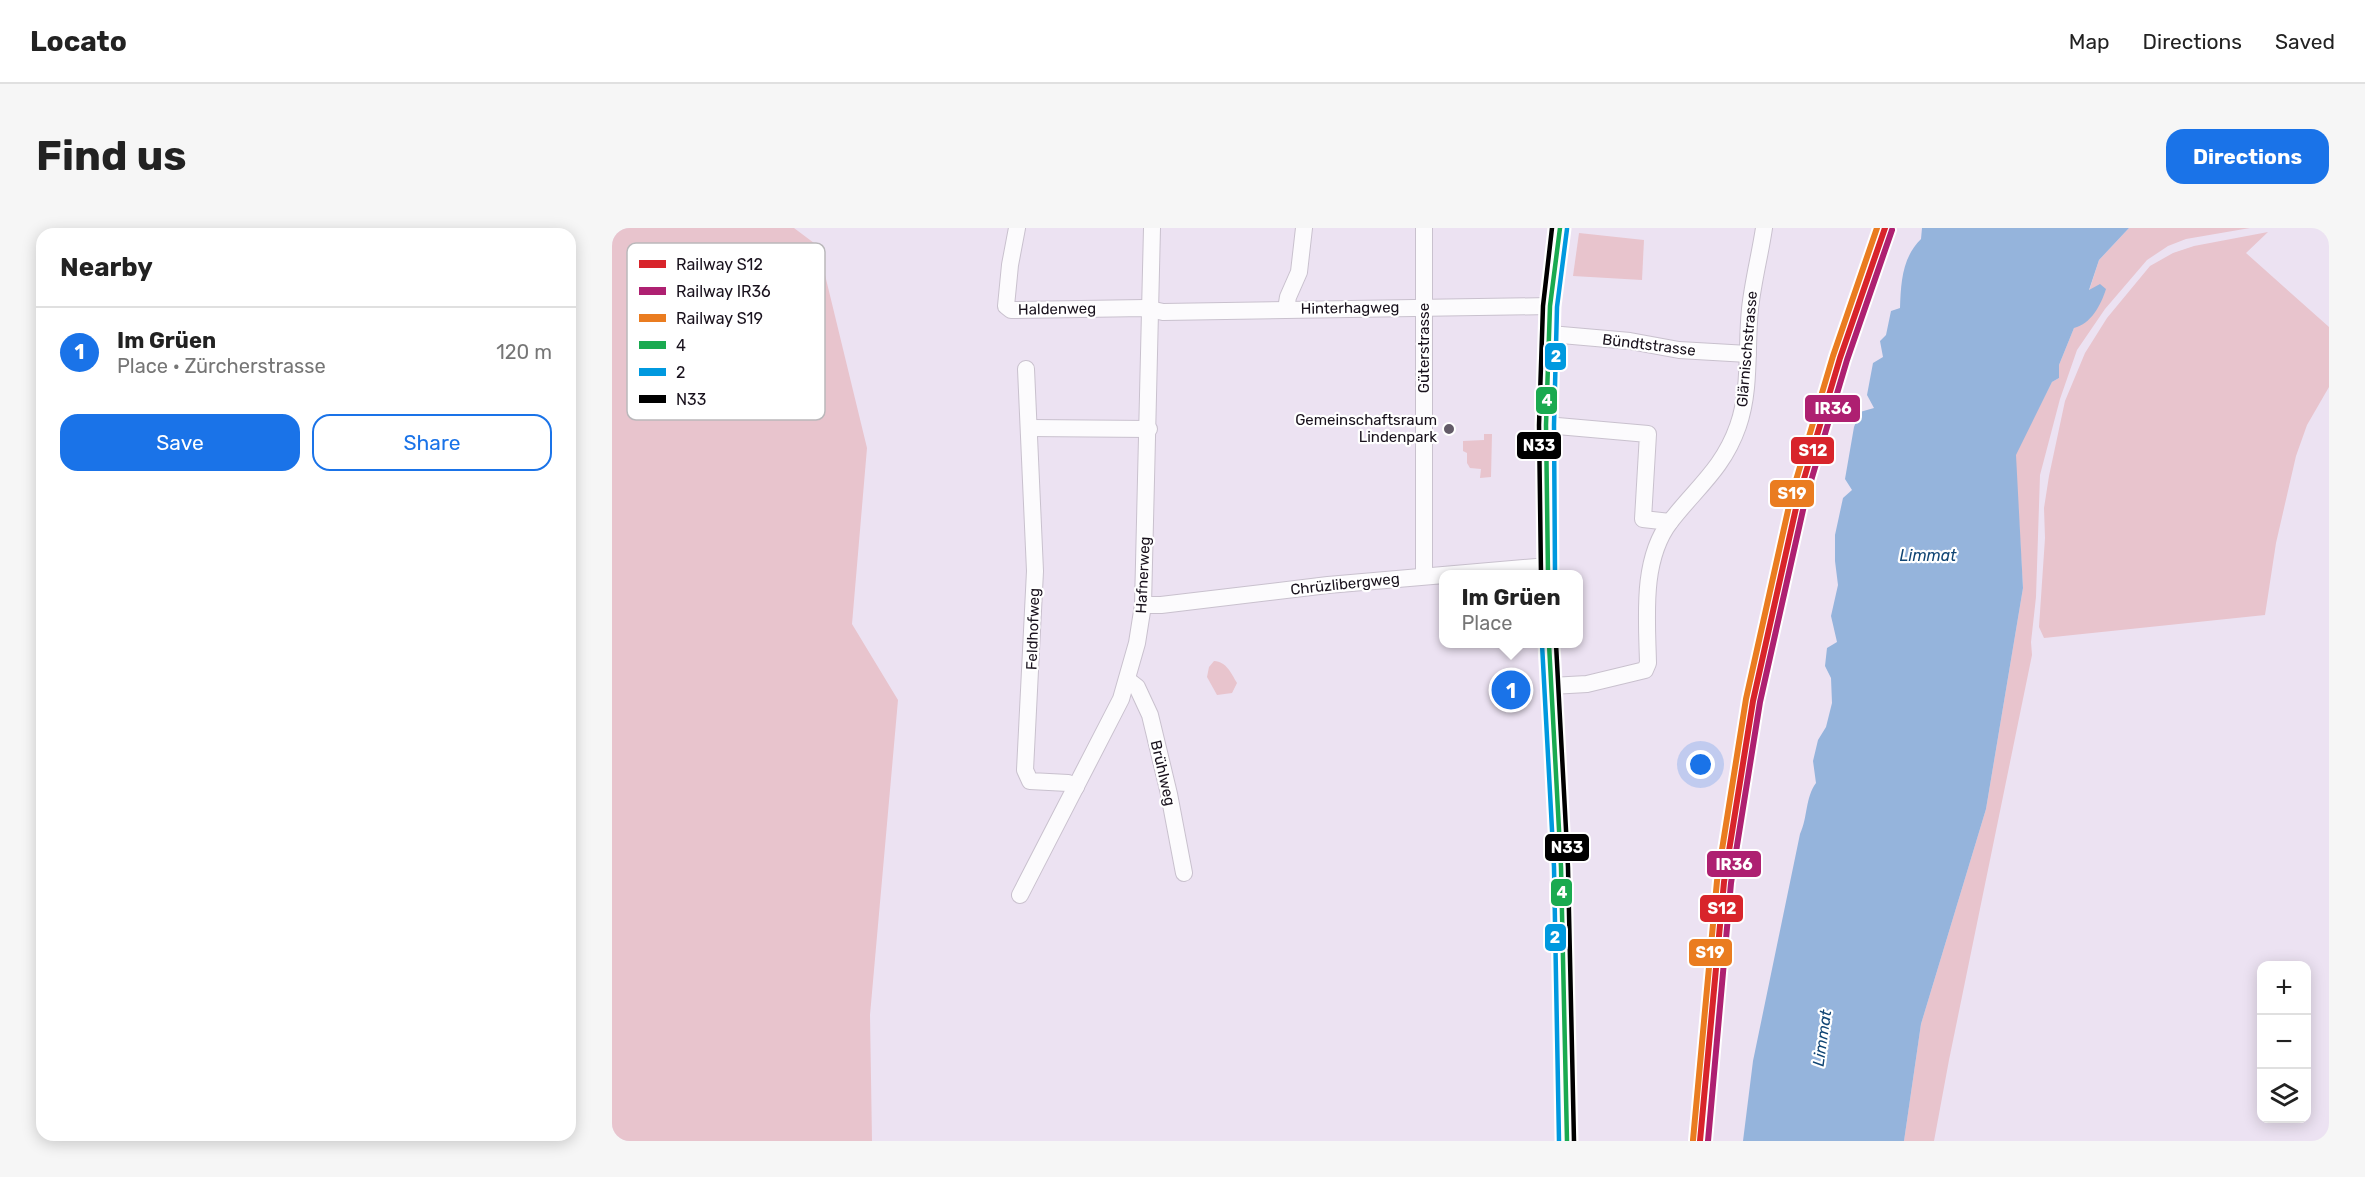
<!DOCTYPE html>
<html lang="en">
<head>
<meta charset="utf-8">
<style>
	:root { --surface:#fff; --page:#f6f6f6; --text:#222; --muted:#767676; --line:#e0e0e0; --accent:#1a73e8 }
	body { margin:0; font-family:Rubik,sans-serif; background:var(--page); color:var(--text) }
	.controls { position:absolute; right:18px; bottom:18px; display:grid; overflow:hidden; border-radius:12px; box-shadow:0 3px 15px #0003 }
	.controls button { width:54px; height:54px; display:grid; place-items:center; padding:0; border:0; border-bottom:2px solid var(--line); background:var(--surface); color:var(--text); font:30px sans-serif }
	.you { position:absolute; left:1089px; top:537px; width:21px; height:21px; margin:-15px; border:4px solid #fff; border-radius:50%; background:#1a73e8; box-shadow:0 0 0 9px #1a73e833 }
	.badge { display:grid; place-items:center; width:39px; height:39px; border-radius:50%; background:var(--accent); color:#fff; font-size:20px; font-weight:700 }
	.pin { position:absolute; translate:-50% -50%; border:3px solid #fff; box-shadow:0 2px 6px #0006 }
	.popup { position:absolute; left:827px; top:342px; width:144px; height:78px; box-sizing:border-box; display:grid; place-content:center; border-radius:12px; background:var(--surface); filter:drop-shadow(0 2px 4px #0005); font-size:20px; white-space:nowrap; color:var(--muted) }
	.popup b { font-size:22px; color:var(--text) }
	.popup::after { content:''; position:absolute; left:50%; top:100%; margin-left:-12px; border:12px solid transparent; border-top-color:var(--surface) }
	.list { margin:0; padding:0; list-style:none }
	h2 { display:flex; justify-content:space-between; align-items:center; height:78px; margin:0; padding:0 24px; font-size:26px }
	h2 small { font-size:20px; font-weight:400; color:var(--muted) }
	.list li { display:grid; grid-template-columns:39px 1fr auto; gap:18px; align-items:center; box-sizing:border-box; height:90px; padding:0 24px; border-top:2px solid var(--line) }
	.list b { display:block; font-size:22px; white-space:nowrap }
	.list p { margin:0; font-size:20px; white-space:nowrap; color:var(--muted) }
	.list em { font-size:20px; font-style:normal; color:var(--muted) }
	.actions { display:flex; gap:12px; padding:18px 24px }
	.actions a { flex:1; padding:14px 0; border:2px solid var(--accent); border-radius:18px; text-align:center; font-size:21px; color:var(--accent) }
	.actions .main { background:var(--accent); color:#fff }
	.icon { flex:none; width:33px; height:33px; fill:none; stroke:currentColor; stroke-width:2; stroke-linecap:round; stroke-linejoin:round }
	.map { position:relative; flex:none; width:1717px; height:913px; overflow:hidden; border-radius:18px }
	header { display:flex; align-items:center; gap:36px; box-sizing:border-box; height:84px; padding:0 30px; background:var(--surface); border-bottom:2px solid var(--line) }
	header strong { font-size:28px }
	nav { display:flex; gap:33px; margin-inline-start:auto; font-size:21px }
	.intro { display:flex; align-items:center; justify-content:space-between; box-sizing:border-box; height:144px; padding:0 36px }
	h1 { margin:0; font-size:42px }
	.button { padding:15px 27px; border-radius:18px; background:var(--accent); color:#fff; font-size:21px; font-weight:700 }
	main { display:flex; gap:36px; padding:0 36px }
	aside { flex:1; background:var(--surface); border-radius:18px; box-shadow:0 3px 15px #0003 }
	.map>svg:first-child { display:block }
</style>
</head>
<body>
<header>
<strong>Locato</strong>
<nav><a>Map</a><a>Directions</a><a>Saved</a></nav>
</header>
<div class="intro"><h1>Find us</h1><a class="button">Directions</a></div>
<main>
<aside>
<h2>Nearby<small></small></h2>
<ul class="list">
<li><span class="badge">1</span><div><b>Im Grüen</b><p>Place · Zürcherstrasse</p></div><em>120 m</em></li>
</ul>
<div class="actions"><a class="main">Save</a><a>Share</a></div>
</aside>
<div class="map">
<svg width="1717" height="913" viewBox="0 0 1717 913">
	<rect width="100%" height="100%" fill="#ece2f2"/>
	<!-- green -->
	<g fill="#e8c4cd">
		<polygon points="0,0 182,0 206,18 255,220 240,396 286,472 258,787 260,913 0,913"/>
		<polygon points="1517,0 1638,0 1574,11 1556,18 1535,32 1493,81 1465,122 1448,171 1428,247 1424,369 1419,414 1420,427 1337,832 1322,913 1292,913 1309,796 1374,581 1411,360 1403,227 1440,154 1447,150 1447,137 1477,63 1487,32"/>
		<polygon points="1656,4 1634,25 1717,99 1717,159 1695,197 1684,228 1664,315 1653,387 1432,410 1427,399 1433,310 1432,280 1437,248 1453,173 1473,125 1495,90 1538,38 1561,25 1582,18"/>
		<polygon points="967,5 1032,12 1030,52 961,48"/>
		<polygon points="872,206 880,206 879,249 868,250 869,241 858,240 855,235 855,225 851,223 851,213 872,212"/>
		<path d="M602,433c13,1 17,12 23,22l-5,10 -15,2 -10,-18 2,-10z"/>
	</g>
	<!-- water -->
	<path fill="#95b4dc" d="M1310,0h207l-30,32 -10,30 11,-6 6,5c-5,16 -15,35 -32,39l-15,37v13l-7,4 -36,73 7,133 -37,221 -65,215 -17,117h-161l10,-80 47,-227c8,-17 5,-36 16,-51l-3,-22 5,-21 8,-13 6,-24 -1,-25 -6,-12 2,-18 10,-6 -6,-26 7,-31 -3,-24v-26l8,-37 9,-8 -7,-11 9,-52 6,-15 14,-4 -7,-13 6,-32 10,-6 -3,-16 6,-6 5,-24 9,-3c1,-26 2,-50 21,-69z"/>
	<g fill="none" stroke-linecap="round" stroke-linejoin="round">
		<defs>
			<g id="minor">
				<polyline points="405,0 398,37 394,78 399,82 533,80 551,84 938,78"/>
				<polyline points="674,81 676,69 687,44 692,0"/>
				<polyline points="938,106 1018,113 1067,122 1136,126"/>
				<polyline points="414,141 423,343 413,542 418,553 456,555 464,559"/>
				<polyline points="934,197 1036,206 1031,291 1058,294"/>
				<polyline points="418,200 537,201"/>
				<polyline points="812,348 812,0"/>
				<polyline points="531,377 549,377 716,357 936,338"/>
				<polyline points="516,452 525,459 538,487 557,566 572,645"/>
				<path d="M939,458l36,-2 58,-14 3,-7c-1,-45 -7,-103 22,-141 26,-34 53,-53 68,-96 13,-37 8,-79 12,-117 3,-28 10,-54 14,-81"/>
				<polyline points="408,667 509,471 525,415 531,377 540,0"/>
			</g>
			<g id="major">
				<polyline points="936,346 934,197 938,78 948,0"/>
				<polyline points="937,416 949,639 955,913"/>
			</g>
		</defs>
		<!-- minor casing -->
		<use href="#minor" stroke="#c9c1ce" stroke-width="18"/>
		<!-- major casing -->
		<use href="#major" stroke="#c9c1ce" stroke-width="21"/>
		<!-- minor -->
		<use href="#minor" stroke="#fcfbfd" stroke-width="16"/>
		<!-- major -->
		<use href="#major" stroke="#fcfbfd" stroke-width="20"/>
		<defs>
			<g id="bus-1">
				<polyline points="936,346 934,197 938,78 948,0"/>
				<polyline points="937,416 949,639 955,913"/>
			</g>
			<g id="bus-2">
				<polyline points="943,346 942,197 945,79 955,1"/>
				<polyline points="930,416 942,639 947,913"/>
			</g>
			<g id="bus-3">
				<polyline points="929,346 927,197 931,78 940,0"/>
				<polyline points="944,416 956,639 962,913"/>
			</g>
		</defs>
		<!-- bus-1 casing -->
		<use href="#bus-1" stroke="#fff" stroke-width="9"/>
		<!-- bus-2 casing -->
		<use href="#bus-2" stroke="#fff" stroke-width="9"/>
		<!-- bus-3 casing -->
		<use href="#bus-3" stroke="#fff" stroke-width="9"/>
		<!-- bus-1 -->
		<use href="#bus-1" stroke="#1aaa50" stroke-width="4.5"/>
		<!-- bus-2 -->
		<use href="#bus-2" stroke="#0099df" stroke-width="4.5"/>
		<!-- bus-3 -->
		<use href="#bus-3" stroke="#000" stroke-width="4.5"/>
		<defs>
			<polyline id="rail-1" points="1088,913 1112,654 1141,473 1186,271 1228,130 1273,0"/>
			<polyline id="rail-2" points="1096,913 1119,655 1148,474 1193,273 1235,132 1280,2"/>
			<polyline id="rail-3" points="1081,912 1105,653 1134,471 1179,269 1221,128 1265,0"/>
		</defs>
		<!-- rail-1 casing -->
		<use href="#rail-1" stroke="#fff" stroke-width="10"/>
		<!-- rail-2 casing -->
		<use href="#rail-2" stroke="#fff" stroke-width="10"/>
		<!-- rail-3 casing -->
		<use href="#rail-3" stroke="#fff" stroke-width="10"/>
		<!-- rail-1 -->
		<use href="#rail-1" stroke="#d8242b" stroke-width="6"/>
		<!-- rail-2 -->
		<use href="#rail-2" stroke="#ae2071" stroke-width="6"/>
		<!-- rail-3 -->
		<use href="#rail-3" stroke="#ea7c20" stroke-width="6"/>
	</g>
	<!-- markers -->
	<circle fill="#635b68" stroke="#fff" stroke-width="2" cx="837" cy="201" r="6"/>
	<g text-anchor="middle" dominant-baseline="central" stroke-width="4.5" stroke-linejoin="round" paint-order="stroke">
		<!-- street labels -->
		<g font-size="15" fill="#19121d" stroke="#fff">
			<text transform="translate(738 80) rotate(-1)">Hinterhagweg</text>
			<text transform="translate(445 81) rotate(-1)">Haldenweg</text>
			<text transform="translate(1037 117) rotate(7)">Bündtstrasse</text>
			<text transform="translate(812 120) rotate(-90)">Güterstrasse</text>
			<text transform="translate(1135 121) rotate(-85)">Glärnischstrasse</text>
			<text transform="translate(531 347) rotate(-87)">Hafnerweg</text>
			<text transform="translate(733 356) rotate(-6)">Chrüzlibergweg</text>
			<text transform="translate(421 401) rotate(-88)">Feldhofweg</text>
			<text transform="translate(551 545) rotate(77)">Brühlweg</text>
		</g>
		<!-- poi labels -->
		<g font-size="15" fill="#19121d" stroke="#fff" text-anchor="end">
			<text x="825" y="192">Gemeinschaftsraum<tspan x="825" dy="17">Lindenpark</tspan></text>
		</g>
		<!-- water labels -->
		<g font-size="16" font-style="italic" fill="#104574" stroke="#fff">
			<text x="1316" y="327">Limmat</text>
			<text transform="translate(1210 810) rotate(-82)">Limmat</text>
		</g>
	</g>
	<!-- legend -->
	<rect x="15" y="15" width="198" height="177" rx="9" fill="#fff" stroke="#bab8bb" stroke-width="1.5"/>
	<rect x="27" y="32" width="27" height="8" fill="#d8242b"/>
	<rect x="27" y="59" width="27" height="8" fill="#ae2071"/>
	<rect x="27" y="86" width="27" height="8" fill="#ea7c20"/>
	<rect x="27" y="113" width="27" height="8" fill="#1aaa50"/>
	<rect x="27" y="140" width="27" height="8" fill="#0099df"/>
	<rect x="27" y="167" width="27" height="8" fill="#000"/>
	<g font-size="16" fill="#19121d">
		<text x="64" y="42">Railway S12</text>
		<text x="64" y="69">Railway IR36</text>
		<text x="64" y="96">Railway S19</text>
		<text x="64" y="123">4</text>
		<text x="64" y="150">2</text>
		<text x="64" y="177">N33</text>
	</g>
	<g stroke="#fff" stroke-width="2">
		<rect x="932" y="114" width="23" height="29" rx="6" fill="#0099df"/>
		<rect x="923" y="158" width="23" height="29" rx="6" fill="#1aaa50"/>
		<rect x="1192" y="166" width="57" height="29" rx="6" fill="#ae2071"/>
		<rect x="904" y="203" width="46" height="29" rx="6" fill="#000"/>
		<rect x="1178" y="208" width="45" height="29" rx="6" fill="#d8242b"/>
		<rect x="1157" y="251" width="46" height="29" rx="6" fill="#ea7c20"/>
		<rect x="932" y="605" width="46" height="29" rx="6" fill="#000"/>
		<rect x="1094" y="622" width="56" height="28" rx="6" fill="#ae2071"/>
		<rect x="938" y="650" width="23" height="29" rx="6" fill="#1aaa50"/>
		<rect x="1087" y="666" width="45" height="29" rx="6" fill="#d8242b"/>
		<rect x="932" y="695" width="23" height="29" rx="6" fill="#0099df"/>
		<rect x="1076" y="710" width="45" height="29" rx="6" fill="#ea7c20"/>
	</g>
	<g font-size="16" text-anchor="middle" font-weight="bold" fill="#fff">
		<text x="944" y="134">2</text>
		<text x="935" y="178">4</text>
		<text x="1221" y="186">IR36</text>
		<text x="927" y="223">N33</text>
		<text x="1201" y="228">S12</text>
		<text x="1180" y="271">S19</text>
		<text x="955" y="625">N33</text>
		<text x="1122" y="642">IR36</text>
		<text x="950" y="670">4</text>
		<text x="1110" y="686">S12</text>
		<text x="943" y="715">2</text>
		<text x="1098" y="730">S19</text>
	</g>
</svg>
<div class="controls">
<button>+</button>
<button>−</button>
<button><svg class="icon" aria-label="layers" viewBox="0 0 24 24"><path d="M12 4l9 5-9 5-9-5zM3 14l9 5 9-5"/></svg></button>
</div>
<div class="you"></div>
<div class="pin badge" style="left:899px;top:462px">1</div>
<div class="popup"><b>Im Grüen</b>Place</div>
</div>
</main>
</body>
</html>
